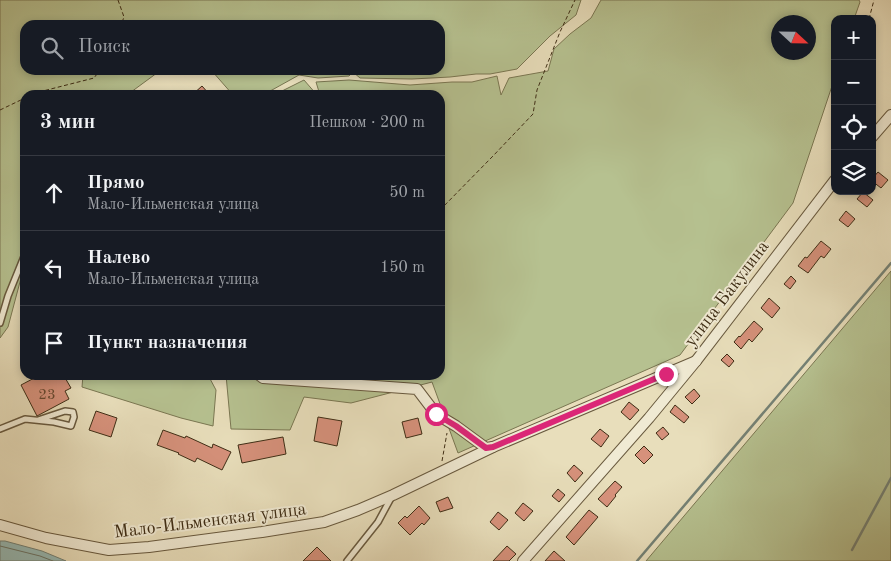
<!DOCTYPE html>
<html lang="ru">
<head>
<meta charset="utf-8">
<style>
	:root { --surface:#171b24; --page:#242831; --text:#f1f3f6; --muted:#9ea1a6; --line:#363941 }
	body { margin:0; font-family:"Old Standard TT",serif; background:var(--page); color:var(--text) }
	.controls { position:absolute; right:15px; top:15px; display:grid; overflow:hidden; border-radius:10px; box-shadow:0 2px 8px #0003 }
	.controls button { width:45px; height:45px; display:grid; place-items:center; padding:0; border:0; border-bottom:1px solid var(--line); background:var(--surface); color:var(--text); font:25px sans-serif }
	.compass { position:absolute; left:771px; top:15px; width:45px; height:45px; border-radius:50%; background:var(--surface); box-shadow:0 2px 8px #0003; rotate:112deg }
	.stop { position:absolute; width:15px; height:15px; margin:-11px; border:4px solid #db2777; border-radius:50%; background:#fff }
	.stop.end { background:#db2777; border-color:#fff; box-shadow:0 1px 5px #0008 }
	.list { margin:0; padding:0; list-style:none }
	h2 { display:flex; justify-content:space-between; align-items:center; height:65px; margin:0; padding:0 20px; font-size:21px }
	h2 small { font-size:16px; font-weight:400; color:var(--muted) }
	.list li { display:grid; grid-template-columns:32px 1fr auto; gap:15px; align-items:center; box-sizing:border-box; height:75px; padding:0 20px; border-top:1px solid var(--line) }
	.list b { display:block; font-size:19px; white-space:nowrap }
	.list p { margin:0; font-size:16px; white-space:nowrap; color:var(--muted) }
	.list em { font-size:16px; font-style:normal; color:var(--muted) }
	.icon { flex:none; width:28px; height:28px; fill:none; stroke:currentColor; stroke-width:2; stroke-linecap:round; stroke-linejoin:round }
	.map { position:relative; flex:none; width:891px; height:561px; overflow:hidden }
	.search { position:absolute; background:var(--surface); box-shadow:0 2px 8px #0003; left:20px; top:20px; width:425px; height:55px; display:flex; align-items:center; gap:12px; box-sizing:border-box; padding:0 18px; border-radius:15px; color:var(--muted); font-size:19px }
	.panel { position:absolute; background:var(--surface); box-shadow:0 2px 8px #0003; left:20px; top:90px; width:425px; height:290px; border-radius:15px }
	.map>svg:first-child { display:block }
</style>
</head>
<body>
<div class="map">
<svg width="891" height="561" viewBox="0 0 891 561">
	<rect width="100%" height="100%" fill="#e8debb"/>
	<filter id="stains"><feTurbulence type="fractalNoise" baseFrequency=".004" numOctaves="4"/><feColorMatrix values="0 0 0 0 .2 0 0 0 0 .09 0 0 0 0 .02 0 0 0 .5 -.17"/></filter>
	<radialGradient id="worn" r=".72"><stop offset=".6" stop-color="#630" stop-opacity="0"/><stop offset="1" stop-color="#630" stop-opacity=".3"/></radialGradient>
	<!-- green -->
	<g fill="#b6c190" stroke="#7a7752" fill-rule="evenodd">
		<polygon points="0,0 581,0 576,15 550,36 517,69 490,74 476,74 450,77 412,79 360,78 353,72 349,76 318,78 299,75 263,95 233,95 212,71 197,70 440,70 440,25 25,25 25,70 161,70 127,95 25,95 25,263 8,327 0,338"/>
		<path d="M601,0h258l1,2 -6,17h-19v58l-42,126 -113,152 -222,98 -26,-71 -81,21 -47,-6 -14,33 -59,-1 -5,-54h214v-280h-120l-4,-13 33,-2 61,5 42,-3h20l25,-6 4,19 8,-17 39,-7 6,-22 16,-15 21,-16zM778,22h30v30h-30z"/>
		<polygon points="304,80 317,95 274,95"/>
		<polygon points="891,271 891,561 646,561"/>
		<polygon points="83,375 208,375 216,390 213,426 181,418 82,387"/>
	</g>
	<!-- water -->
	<polygon fill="#98bbb6" stroke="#748276" points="0,541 5,541 42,551 66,561 0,561"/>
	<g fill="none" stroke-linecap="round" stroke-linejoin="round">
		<!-- shore -->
		<polyline stroke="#6b7466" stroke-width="1" points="0,546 40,556 53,561"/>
		<!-- stream -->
		<g stroke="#748276" stroke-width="2.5">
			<polyline points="852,550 891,478"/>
			<polyline points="637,561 891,263"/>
		</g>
	</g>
	<!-- building -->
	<g fill="#d6917b" stroke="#3e2d15">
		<polygon points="202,86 210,95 192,95"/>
		<polygon points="878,172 888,180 881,188 872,181 872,179"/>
		<polygon points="863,192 873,200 867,207 857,199"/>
		<polygon points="846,211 855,219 848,227 839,220"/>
		<polygon points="821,241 831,249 824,258 821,256 808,273 798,266 805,257 807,258"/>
		<polygon points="791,276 796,281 790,289 784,284"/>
		<polygon points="769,298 780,308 772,318 761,308"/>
		<polygon points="754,321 763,329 752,342 749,339 741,349 734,342 739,336 740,337"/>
		<polygon points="727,354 734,361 729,367 721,360"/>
		<polygon points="40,375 57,375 59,379 64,376 71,388 65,391 69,399 37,416 21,385"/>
		<polygon points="694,389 700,396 692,404 685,397"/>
		<polygon points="629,402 639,410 630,420 621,412"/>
		<polygon points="675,405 689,417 684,423 670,412"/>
		<polygon points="96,411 117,418 111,437 89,430"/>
		<polygon points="318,417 342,421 337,446 314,441"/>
		<polygon points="418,418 422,434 406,438 402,422"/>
		<polygon points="663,427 669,434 662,440 656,433"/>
		<polygon points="600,429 609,436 601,447 591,439"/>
		<polygon points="163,430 185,438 186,436 212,448 213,444 231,452 222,470 197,458 195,462 178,454 179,453 157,445"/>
		<polygon points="283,437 286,454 242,463 238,445"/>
		<polygon points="644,446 653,455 644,464 635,455"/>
		<polygon points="574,465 583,473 575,482 567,473"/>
		<polygon points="615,481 622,487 615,495 616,496 607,507 598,499"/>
		<polygon points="558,489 565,495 559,502 552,496"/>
		<polygon points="448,497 453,508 440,512 436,502"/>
		<polygon points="523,503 533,511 524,521 515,513"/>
		<polygon points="419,506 430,518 424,525 422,523 410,535 398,523 405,516 407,518"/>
		<polygon points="589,510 598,517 574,545 566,537"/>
		<polygon points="498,512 508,520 499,530 490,522"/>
		<polygon points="507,546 516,554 509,561 493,561"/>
		<polygon points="317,547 331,561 303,561"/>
		<polygon points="554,551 565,561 545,561"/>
	</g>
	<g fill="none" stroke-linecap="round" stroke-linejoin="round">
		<defs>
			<g id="lane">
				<polyline points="0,323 8,296 25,254"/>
				<polyline points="0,429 25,419 54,422 71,426 74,417 73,412 65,411 38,420"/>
				<polyline points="347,561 378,522 391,498"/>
			</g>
			<g id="street">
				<polyline points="872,137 891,115"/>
				<polyline points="259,375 263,378 417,389 436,414 456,426 486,448 493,447"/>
				<polyline points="0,525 46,538 109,550 149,547 262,532 324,522 358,510 393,495 493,447 696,361"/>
				<polyline points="523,561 649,418 696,361 835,180"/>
			</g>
		</defs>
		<!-- lane casing -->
		<use href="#lane" stroke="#68593e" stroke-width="8"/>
		<!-- street casing -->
		<use href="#street" stroke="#68593e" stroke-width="12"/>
		<!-- path -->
		<g stroke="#3e2d15" stroke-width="1" stroke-dasharray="4 2.5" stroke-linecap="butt">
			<polyline points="118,0 124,17 121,25"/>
			<polyline points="869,19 874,0"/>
			<polyline points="33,95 39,92 94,78 100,70"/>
			<polyline points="0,110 25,98"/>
			<polyline points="833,171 835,162"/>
			<polyline points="440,210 493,156 533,114 537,90 560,32 575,0"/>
			<polyline points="442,461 447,433"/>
		</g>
		<!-- lane -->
		<use href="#lane" stroke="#f0ead3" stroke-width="5"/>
		<!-- street -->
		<use href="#street" stroke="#f0ead3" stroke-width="10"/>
	</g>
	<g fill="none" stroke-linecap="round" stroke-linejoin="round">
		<!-- route -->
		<polyline stroke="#db2777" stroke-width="6" points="436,414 456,426 486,448 493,447 666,374"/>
	</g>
	<g text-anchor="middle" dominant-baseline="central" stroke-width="4" stroke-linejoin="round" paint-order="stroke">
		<!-- number labels -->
		<g font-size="15" fill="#64462e">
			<text x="47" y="395">23</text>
		</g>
		<!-- street labels -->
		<g font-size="18" fill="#3e2d15" stroke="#f0ead3">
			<text transform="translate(727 294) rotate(-53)">улица Бакулина</text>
			<text transform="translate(210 521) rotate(-7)">Мало-Ильменская улица</text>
		</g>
	</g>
	<rect width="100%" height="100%" filter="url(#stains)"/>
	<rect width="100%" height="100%" fill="url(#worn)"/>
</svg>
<div class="controls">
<button>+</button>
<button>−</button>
<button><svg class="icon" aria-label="locate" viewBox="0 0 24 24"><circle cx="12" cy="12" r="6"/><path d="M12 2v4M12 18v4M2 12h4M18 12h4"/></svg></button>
<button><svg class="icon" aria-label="layers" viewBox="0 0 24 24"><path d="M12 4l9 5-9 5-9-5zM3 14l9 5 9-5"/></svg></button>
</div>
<svg class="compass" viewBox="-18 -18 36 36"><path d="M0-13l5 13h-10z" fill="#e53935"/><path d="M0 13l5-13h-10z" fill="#9ea1a6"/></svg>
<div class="stop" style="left:436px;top:414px"></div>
<div class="stop end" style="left:666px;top:374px"></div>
<div class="search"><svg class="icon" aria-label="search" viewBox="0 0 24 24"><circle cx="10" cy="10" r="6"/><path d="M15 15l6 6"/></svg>Поиск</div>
<section class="panel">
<h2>3 мин<small>Пешком · 200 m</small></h2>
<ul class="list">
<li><svg class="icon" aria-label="ahead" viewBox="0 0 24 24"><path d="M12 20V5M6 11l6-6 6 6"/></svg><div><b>Прямо</b><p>Мало-Ильменская улица</p></div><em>50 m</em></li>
<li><svg class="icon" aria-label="left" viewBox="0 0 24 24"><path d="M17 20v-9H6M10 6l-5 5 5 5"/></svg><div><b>Налево</b><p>Мало-Ильменская улица</p></div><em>150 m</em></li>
<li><svg class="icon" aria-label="arrive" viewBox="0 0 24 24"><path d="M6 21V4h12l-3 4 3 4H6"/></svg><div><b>Пункт назначения</b></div></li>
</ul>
</section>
</div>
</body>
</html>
